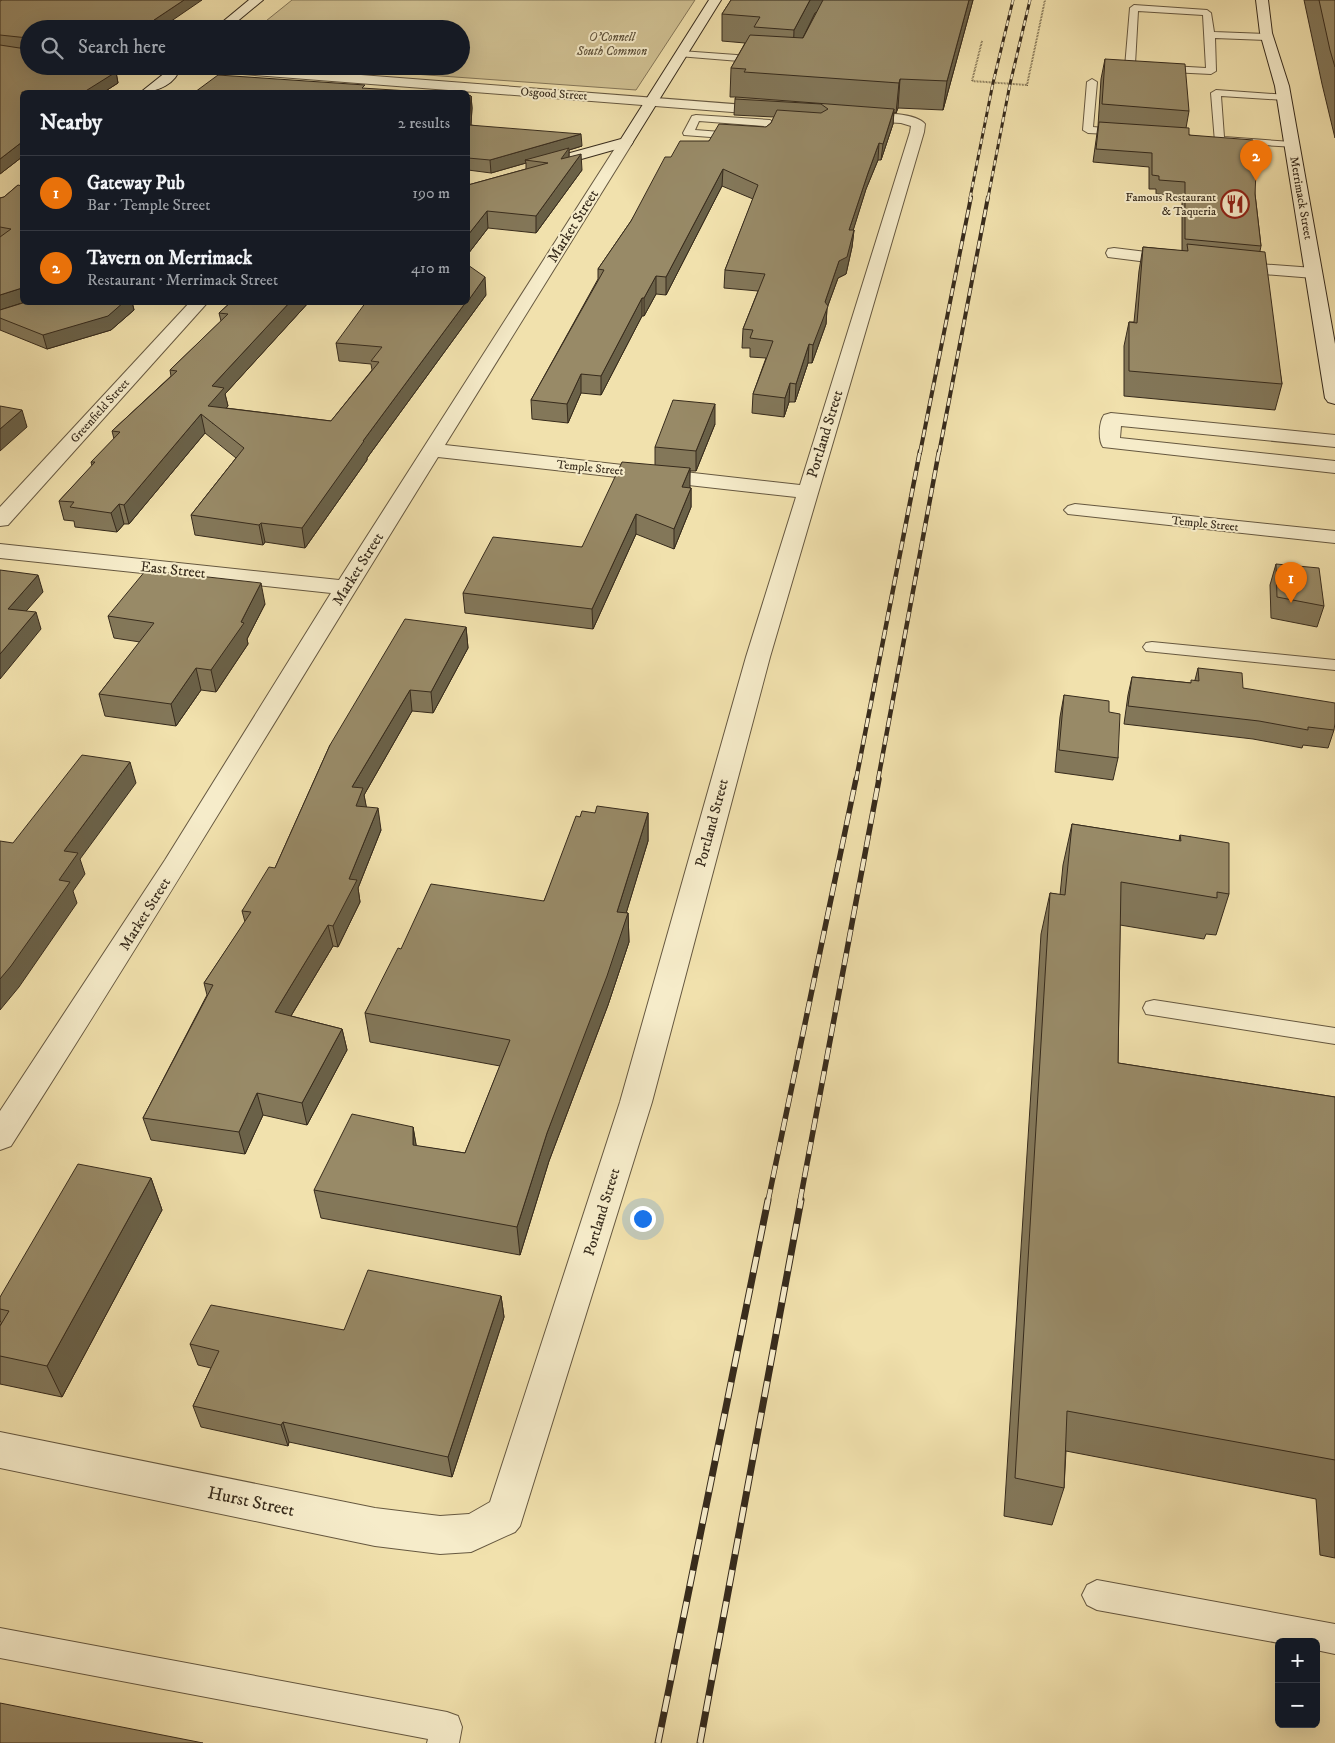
<!DOCTYPE html>
<html lang="en">
<head>
<meta charset="utf-8">
<style>
	:root { --surface:#171b24; --page:#242831; --text:#f1f3f6; --muted:#9ea1a6; --line:#363941; --accent:#c59692 }
	body { margin:0; font-family:"IM FELL DW Pica",serif; background:var(--page); color:var(--text) }
	.controls { position:absolute; right:15px; bottom:15px; display:grid; overflow:hidden; border-radius:8px; box-shadow:0 5px 20px #0002 }
	.controls button { width:45px; height:45px; display:grid; place-items:center; padding:0; border:0; border-bottom:1px solid var(--line); background:var(--surface); color:var(--text); font:25px sans-serif }
	.you { position:absolute; left:642px; top:1218px; width:18px; height:18px; margin:-12px; border:4px solid #fff; border-radius:50%; background:#1a73e8; box-shadow:0 0 0 8px #1a73e833 }
	.badge { display:grid; place-items:center; width:32px; height:32px; border-radius:50%; background:var(--accent); color:#fff; font-size:16px; font-weight:700 }
	.pin { position:absolute; translate:-50% -41px; filter:drop-shadow(0 1px 2px #0008) }
	.pin::after { content:''; position:absolute; top:26px; width:18px; height:15px; background:inherit; clip-path:polygon(0 0,100% 0,50% 100%) }
	.list { margin:0; padding:0; list-style:none }
	h2 { display:flex; justify-content:space-between; align-items:center; height:65px; margin:0; padding:0 20px; font-size:21px }
	h2 small { font-size:16px; font-weight:400; color:var(--muted) }
	.list li { display:grid; grid-template-columns:32px 1fr auto; gap:15px; align-items:center; box-sizing:border-box; height:75px; padding:0 20px; border-top:1px solid var(--line) }
	.list b { display:block; font-size:19px; white-space:nowrap }
	.list p { margin:0; font-size:16px; white-space:nowrap; color:var(--muted) }
	.list em { font-size:16px; font-style:normal; color:var(--muted) }
	.icon { flex:none; width:28px; height:28px; fill:none; stroke:currentColor; stroke-width:2; stroke-linecap:round; stroke-linejoin:round }
	.map { position:relative; flex:none; width:1335px; height:1743px; overflow:hidden }
	.search { position:absolute; background:var(--surface); box-shadow:0 5px 20px #0002; left:20px; top:20px; width:450px; height:55px; display:flex; align-items:center; gap:12px; box-sizing:border-box; padding:0 18px; border-radius:28px; color:var(--muted); font-size:19px }
	.panel { position:absolute; background:var(--surface); box-shadow:0 5px 20px #0002; left:20px; top:90px; width:450px; height:215px; border-radius:8px }
	.map>svg:first-child { display:block }
</style>
</head>
<body>
<div class="map">
<svg width="1335" height="1743" viewBox="0 0 1335 1743">
	<rect width="100%" height="100%" fill="#f1e1ad"/>
	<filter id="stains"><feTurbulence type="fractalNoise" baseFrequency=".004" numOctaves="4"/><feColorMatrix values="0 0 0 0 .2 0 0 0 0 .09 0 0 0 0 .02 0 0 0 .5 -.17"/></filter>
	<radialGradient id="worn" r=".72"><stop offset=".6" stop-color="#630" stop-opacity="0"/><stop offset="1" stop-color="#630" stop-opacity=".3"/></radialGradient>
	<!-- green -->
	<polygon fill="#d1c294" stroke="#847658" points="292,0 695,0 636,90 302,66 461,66 461,29 256,29"/>
	<g fill="none" stroke-linecap="round" stroke-linejoin="round">
		<defs>
			<g id="lane">
				<path d="M1134,5l73,5 4,3 3,19 52,2 5,3 -5,3 -51,-2 1,33 -5,3 -81,-4 -5,-3 5,-59zM1138,11l65,4 3,53 -71,-4z"/>
				<polygon points="681,51 764,57 769,60 764,63 678,56 676,54"/>
				<polygon points="1092,79 1097,82 1093,127 1125,130 1129,131 1129,135 1088,133 1083,130 1087,82"/>
				<polygon points="1216,90 1288,95 1288,99 1284,100 1221,96 1224,137 1292,142 1296,143 1296,147 1215,142 1211,93"/>
				<path d="M696,115l74,5 5,3 -6,15 -5,3 -80,-6 -1,-2 9,-17zM699,121l65,5 -4,9 -65,-5z"/>
				<polygon points="1152,642 1335,660 1335,670 1146,651 1143,647 1146,643"/>
				<polygon points="1154,1000 1335,1028 1335,1044 1146,1014 1143,1008 1146,1002"/>
				<polygon points="1097,1580 1335,1624 1335,1654 1316,1650 1316,1642 1279,1643 1097,1610 1087,1605 1082,1595 1087,1585"/>
				<polygon points="0,1628 447,1712 458,1716 462,1727 459,1743 427,1743 428,1739 0,1658"/>
			</g>
			<g id="street">
				<polygon points="184,66 245,66 772,107 779,111 772,115 190,70"/>
				<path d="M855,113c16,0 60,-2 70,11l-1,8 -154,525 -118,445 -132,424 -5,6 -44,20 -31,2 -65,-8 -375,-78v-36l375,76 65,8 29,-2 21,-12 130,-400 126,-445 50,-160 -358,-40c-142,229 -281,461 -427,689l-11,4v-39l165,-251 166,-267 -331,-35v-14l339,36 280,-438 7,-4 7,4 -188,303 355,40 110,-353 1,-6 -10,-3 -51,-3 -2,-3 2,-3z"/>
				<polygon points="1114,248 1179,256 1185,257 1187,261 1185,265 1179,266 1108,257 1106,253 1108,249"/>
				<polygon points="1231,262 1314,268 1320,269 1322,273 1320,277 1314,278 1225,271 1223,267 1225,263"/>
				<polygon points="190,302 208,302 8,525 0,526 0,507"/>
				<path d="M1111,413l224,22v12l-214,-21 -1,12 215,23v12l-232,-26c-5,-7 -4,-25 1,-32z"/>
				<polygon points="1075,504 1335,531 1335,543 1068,514 1064,510 1068,506"/>
			</g>
			<g id="secondary">
				<polygon points="249,0 263,0 228,29 214,29"/>
				<polygon points="709,0 721,0 631,145 546,169 541,167 538,164 541,161 621,139"/>
				<polygon points="1256,0 1268,0 1272,33 1289,86 1335,344 1335,404 1328,402 1325,398 1275,86 1260,33"/>
				<path d="M167,66h14c-5,18 -23,26 -40,26l25,-20z"/>
			</g>
		</defs>
		<!-- lane casing -->
		<use href="#lane" stroke="#665840" stroke-width="2"/>
		<!-- street casing -->
		<use href="#street" stroke="#665840" stroke-width="2"/>
		<!-- secondary casing -->
		<use href="#secondary" stroke="#372b1c" stroke-width="2"/>
		<!-- path -->
		<polyline stroke="#372b1c" stroke-width="2" stroke-dasharray="0.5 1" stroke-linecap="butt" points="982,41 972,81 1027,85 1045,0"/>
		<!-- lane -->
		<use href="#lane" fill="#f6ecca" fill-rule="evenodd"/>
		<!-- street -->
		<use href="#street" fill="#f6ecca" fill-rule="evenodd"/>
		<!-- secondary -->
		<use href="#secondary" fill="#f6ecca" fill-rule="evenodd"/>
		<defs>
			<g id="rail-far4">
				<polyline points="970,198 993,83 1013,0"/>
				<polyline points="988,198 1010,84 1030,0"/>
			</g>
			<g id="rail-far3">
				<polyline points="920,453 971,197"/>
				<polyline points="939,453 988,197"/>
			</g>
			<g id="rail-far2">
				<polyline points="856,780 920,451"/>
				<polyline points="878,780 939,451"/>
			</g>
			<g id="rail-far1">
				<polyline points="768,1201 856,779"/>
				<polyline points="800,1201 879,779"/>
			</g>
			<g id="rail">
				<polyline points="658,1743 768,1200"/>
				<polyline points="700,1743 801,1200"/>
			</g>
		</defs>
		<!-- rail-far4 casing -->
		<use href="#rail-far4" stroke="#372b1c" stroke-width="3"/>
		<!-- rail-far3 casing -->
		<use href="#rail-far3" stroke="#372b1c" stroke-width="4"/>
		<!-- rail-far2 casing -->
		<use href="#rail-far2" stroke="#372b1c" stroke-width="4.5"/>
		<!-- rail-far1 casing -->
		<use href="#rail-far1" stroke="#372b1c" stroke-width="5.5"/>
		<!-- rail casing -->
		<use href="#rail" stroke="#372b1c" stroke-width="7"/>
		<!-- rail-far4 -->
		<use href="#rail-far4" stroke="#f6ecca" stroke-width="2" stroke-dasharray="5.5" stroke-linecap="butt"/>
		<!-- rail-far3 -->
		<use href="#rail-far3" stroke="#f6ecca" stroke-width="2.5" stroke-dasharray="8" stroke-linecap="butt"/>
		<!-- rail-far2 -->
		<use href="#rail-far2" stroke="#f6ecca" stroke-width="3" stroke-dasharray="9" stroke-linecap="butt"/>
		<!-- rail-far1 -->
		<use href="#rail-far1" stroke="#f6ecca" stroke-width="4" stroke-dasharray="12" stroke-linecap="butt"/>
		<!-- rail -->
		<use href="#rail" stroke="#f6ecca" stroke-width="5" stroke-dasharray="16" stroke-linecap="butt"/>
	</g>
	<!-- wall -->
	<g fill="#837759" stroke="#372b1c">
		<polygon points="731,0 973,0 943,110 898,108 896,113 894,112 893,124 881,160 878,160 866,189 853,230 854,230 852,247 846,274 838,278 827,308 826,324 812,363 808,363 795,402 789,402 784,417 752,413 753,394 766,358 750,357 750,348 742,348 743,329 758,291 724,288 725,270 753,199 722,186 666,295 656,294 644,316 642,316 601,395 581,393 568,423 532,419 531,400 598,279 598,269 631,221 671,157 709,141 766,127 771,123 774,117 734,115 735,99 736,97 730,97 731,68 745,43 722,41 722,14"/>
		<polygon points="1304,0 1335,0 1335,138 1322,84"/>
		<polygon points="0,1 164,26 164,29 29,29 29,66 121,66 114,72 116,72 118,83 104,92 22,92 22,157 0,174"/>
		<polygon points="1105,59 1189,111 1186,128 1189,135 1252,149 1255,194 1261,246 1260,251 1282,384 1275,410 1124,396 1124,346 1129,322 1134,322 1139,271 1143,247 1182,251 1182,196 1156,194 1156,189 1149,189 1149,167 1093,162 1098,126 1101,79"/>
		<polygon points="468,95 471,96 472,108 471,125 582,146 569,150 569,157 582,170 536,233 488,228 468,254 468,185 526,169 526,163 491,173 468,170"/>
		<polygon points="18,185 22,302 25,302 1,310 26,302 132,302 134,310 111,330 47,349 0,330 0,198 4,197"/>
		<polygon points="486,295 367,458 367,460 305,548 265,542 263,545 195,535 191,515 236,458 205,433 129,524 124,524 117,532 75,527 74,521 64,520 59,501 92,466 91,462 114,439 112,431 171,376 170,370 221,321 219,313 231,302 309,302 225,394 228,406 226,408 331,421 372,370 371,364 339,361 336,343"/>
		<polygon points="715,424 696,471 690,471 689,488 691,488 691,507 674,549 636,534 593,629 465,613 463,593 582,547 655,465 655,447"/>
		<polygon points="1276,564 1324,606 1317,627 1271,618 1270,585"/>
		<polygon points="265,604 247,639 248,644 216,692 201,690 176,726 105,716 99,694 140,642 114,638 108,616"/>
		<polygon points="466,627 468,648 433,713 412,711 364,795 366,807 381,830 358,888 360,902 338,947 333,946 291,1016 342,1029 347,1050 307,1125 263,1115 245,1154 151,1140 143,1118 207,995 204,983 245,922 242,911 275,868 330,745"/>
		<polygon points="1198,668 1334,730 1328,748 1303,745 1302,748 1253,739 1124,724 1128,695 1132,677 1191,683 1195,680"/>
		<polygon points="1064,695 1109,712 1118,758 1113,780 1055,772 1060,717"/>
		<polygon points="595,813 648,813 648,841 626,913 628,913 629,942 608,1005 549,1161 520,1255 321,1218 314,1190 413,1127 416,1146 465,1153 500,1066 370,1042 365,1013 401,949 544,901 580,817"/>
		<polygon points="1072,824 1179,841 1180,835 1229,894 1216,935 1206,934 1204,939 1120,925 1118,1063 1335,1097 1335,1558 1320,1555 1316,1499 1066,1451 1064,1488 1052,1525 1004,1516 1041,934 1050,893 1060,895 1063,865"/>
		<polygon points="151,1178 162,1210 62,1397 0,1384 0,1326 1,1323 0,1320 0,1297"/>
		<polygon points="501,1296 504,1317 452,1477 289,1442 288,1446 201,1427 193,1406 211,1368 198,1365 190,1344 344,1330"/>
	</g>
	<!-- shaded-wall -->
	<g fill="#6a6148" stroke="#372b1c">
		<polygon points="184,0 202,0 164,26 164,29 153,29 154,20"/>
		<polygon points="810,0 846,0 815,13 793,58 794,30"/>
		<polygon points="969,0 973,0 943,110 947,81"/>
		<polygon points="104,66 121,66 104,79 116,72 118,83 104,92 84,92 99,70"/>
		<polygon points="900,79 898,108 896,113 899,83"/>
		<polygon points="471,96 472,108 470,137 469,125"/>
		<polygon points="894,109 893,124 881,160 883,144"/>
		<polygon points="581,134 582,146 569,150 569,164 561,159 525,160 526,163 491,173 490,160"/>
		<polygon points="22,142 22,157 0,174 0,159"/>
		<polygon points="879,143 878,160 866,189 848,247 849,230 868,173"/>
		<polygon points="581,154 582,170 536,233 536,216"/>
		<polygon points="723,169 722,186 666,295 666,277"/>
		<polygon points="487,211 488,228 468,254 468,235"/>
		<polygon points="854,230 852,247 846,274 838,278 827,308 826,324 812,363 813,345 825,302 839,261"/>
		<polygon points="656,276 656,294 644,316 644,298"/>
		<polygon points="485,277 486,295 367,458 367,460 305,548 302,528 363,441 466,302 468,302 468,301"/>
		<polygon points="22,288 22,302 25,302 0,310 0,295"/>
		<polygon points="642,298 642,316 601,395 601,376"/>
		<polygon points="124,302 132,302 134,310 111,330 47,349 43,335"/>
		<polygon points="290,302 309,302 225,394 228,406 213,424 208,406 212,386"/>
		<polygon points="809,344 808,363 795,402 796,384"/>
		<polygon points="581,374 581,393 568,423 567,404"/>
		<polygon points="790,383 789,402 784,417 785,398"/>
		<polygon points="715,404 715,424 696,471 696,451"/>
		<polygon points="22,410 27,427 0,451 0,429"/>
		<polygon points="201,414 205,433 129,524 124,505"/>
		<polygon points="690,468 690,487 682,506 682,487"/>
		<polygon points="691,488 691,507 674,549 674,529"/>
		<polygon points="119,504 124,524 117,532 111,513"/>
		<polygon points="636,514 636,534 593,629 592,609"/>
		<polygon points="261,523 265,542 263,545 259,525"/>
		<polygon points="38,575 43,592 13,626 8,609"/>
		<polygon points="261,583 265,604 247,639 248,644 216,692 211,670 241,622"/>
		<polygon points="36,612 41,629 0,679 0,654"/>
		<polygon points="466,627 468,648 433,713 431,692"/>
		<polygon points="196,668 201,690 176,726 171,704"/>
		<polygon points="410,690 412,711 364,795 367,810 359,828 352,787"/>
		<polygon points="130,762 136,783 80,859 85,874 73,891 77,903 19,987 0,1010 0,979 59,880 64,851"/>
		<polygon points="378,808 381,830 358,888 360,902 338,947 333,926 349,879"/>
		<polygon points="648,813 648,841 618,940 617,912"/>
		<polygon points="628,913 629,942 608,1005 549,1161 520,1255 517,1227 547,1133"/>
		<polygon points="328,925 333,946 280,1034 275,1012"/>
		<polygon points="342,1029 347,1050 307,1125 302,1103"/>
		<polygon points="257,1093 263,1115 245,1154 239,1132"/>
		<polygon points="413,1127 418,1155 413,1145"/>
		<polygon points="151,1178 162,1210 62,1397 47,1366"/>
		<polygon points="501,1296 504,1317 452,1477 448,1457"/>
		<polygon points="283,1422 289,1442 288,1446 281,1425"/>
	</g>
	<!-- building -->
	<g fill="#988a67" stroke="#372b1c">
		<polygon points="2,0 184,0 154,20 163,21 153,29 29,29 29,66 104,66 99,70 116,72 84,92 22,92 22,142 0,159 0,45 26,49 28,38 0,35 0,1"/>
		<polygon points="731,0 810,0 794,30 754,27 760,17 722,14"/>
		<polygon points="823,0 969,0 947,81 900,79 899,83 744,72 746,69 731,68 750,35 803,38"/>
		<polygon points="1319,0 1335,0 1335,67 1330,50"/>
		<polygon points="1105,59 1185,64 1189,111 1102,104"/>
		<polygon points="218,75 365,85 362,88 425,92 195,92"/>
		<polygon points="468,95 471,96 469,125 581,134 490,160 468,158"/>
		<polygon points="736,97 894,109 883,144 879,143 868,173 849,230 854,230 847,257 839,261 825,302 828,306 813,345 809,344 796,384 790,383 785,398 753,394 773,341 750,338 753,330 743,329 765,274 725,270 758,185 723,169 666,277 656,276 644,298 642,298 601,376 581,374 567,404 531,400 604,270 598,269 631,221 665,157 671,157 680,141 709,141 719,124 766,127 771,123 777,110 821,113 828,109 821,104 735,99"/>
		<polygon points="1099,122 1189,128 1189,135 1253,140 1252,149 1257,149 1255,194 1261,246 1185,239 1185,182 1159,180 1159,176 1152,175 1152,153 1096,149"/>
		<polygon points="569,148 561,159 581,154 536,216 487,211 468,235 468,185 548,163 525,160"/>
		<polygon points="18,185 22,186 22,288 0,295 0,237 11,229 0,227 0,198 4,197"/>
		<polygon points="1187,244 1265,252 1282,384 1129,371 1129,322 1137,323 1143,247 1188,251"/>
		<polygon points="468,265 485,277 468,301"/>
		<polygon points="26,302 124,302 108,316 43,335 0,318 0,310"/>
		<polygon points="231,302 290,302 212,386 224,388 208,406 331,421 379,362 371,361 382,347 336,343 366,302 466,302 363,441 364,441 302,528 261,523 259,525 191,515 244,448 201,414 124,505 119,504 111,513 70,507 74,502 59,501 95,462 91,462 120,432 112,431 177,371 170,370 228,314 219,313"/>
		<polygon points="673,400 715,404 696,451 655,447"/>
		<polygon points="0,406 22,410 0,429"/>
		<polygon points="622,462 690,468 682,487 691,488 674,529 636,514 592,609 463,593 493,537 582,547"/>
		<polygon points="1276,564 1319,568 1324,606 1277,597"/>
		<polygon points="0,570 38,575 8,609 36,612 0,654"/>
		<polygon points="146,570 261,583 241,622 244,623 211,670 196,668 171,704 99,694 154,623 108,616"/>
		<polygon points="405,619 466,627 431,692 410,690 352,787 363,788 356,806 378,808 349,879 357,880 333,926 328,925 275,1012 342,1029 302,1103 257,1093 239,1132 143,1118 213,985 204,983 251,912 242,911 269,867 275,868 330,745"/>
		<polygon points="1198,668 1242,673 1243,688 1335,703 1335,723 1334,730 1308,727 1308,730 1259,721 1128,706 1132,677 1191,683 1191,680 1199,681"/>
		<polygon points="1064,695 1109,701 1109,712 1120,714 1118,758 1059,750"/>
		<polygon points="82,755 130,762 64,851 78,853 59,880 70,882 11,966 0,979 0,841 13,843"/>
		<polygon points="597,806 648,813 617,912 628,913 607,976 547,1133 517,1227 314,1190 352,1114 413,1127 413,1145 465,1153 510,1040 365,1013 398,948 401,949 431,884 544,901 576,816 580,817 582,811 595,813"/>
		<polygon points="1072,824 1181,841 1180,835 1229,843 1229,894 1217,892 1217,898 1121,882 1118,1063 1335,1097 1335,1460 1067,1411 1064,1488 1015,1478 1050,893 1065,895"/>
		<polygon points="78,1164 151,1178 47,1366 0,1356 0,1326 9,1311 0,1309 0,1297"/>
		<polygon points="368,1270 501,1296 448,1457 283,1422 281,1425 193,1406 219,1351 190,1344 211,1305 344,1330"/>
		<polygon points="0,1703 203,1743 0,1743"/>
	</g>
	<!-- icons -->
	<defs>
		<symbol id="restaurant-ring" viewBox="-11 -11 22 22"><circle r="9.5" fill="#f6ecca" stroke="#8f2418" stroke-width="1.5"/><path d="M-5-6h1v4h1v-4h1v4h1v-4h1v5L-1.5 .5V6h-2V.5L-5-1ZM5-6V6H3V1.5H1.5Q1.5-4 5-6Z" fill="#8f2418"/></symbol>
	</defs>
	<g fill-rule="evenodd">
		<use href="#restaurant-ring" x="1219" y="188" width="32" height="32"/>
	</g>
	<g text-anchor="middle" dominant-baseline="central" stroke-width="4" stroke-linejoin="round" paint-order="stroke">
		<!-- far-park labels -->
		<g font-size="12" font-style="italic" fill="#5e513a" stroke="#f6ecca">
			<text x="612" y="37">O'Connell<tspan x="612" dy="14">South Common</tspan></text>
		</g>
		<!-- far-street labels -->
		<g font-size="12" fill="#372b1c" stroke="#f6ecca">
			<text transform="translate(554 94) rotate(4)">Osgood Street</text>
			<text transform="translate(1301 198) rotate(80)">Merrimack Street</text>
			<text transform="translate(100 411) rotate(-48)">Greenfield Street</text>
			<text transform="translate(590 468) rotate(6)">Temple Street</text>
			<text transform="translate(1205 524) rotate(6)">Temple Street</text>
		</g>
		<!-- far-poi labels -->
		<g font-size="12" fill="#372b1c" stroke="#f6ecca" text-anchor="end">
			<text x="1216" y="197">Famous Restaurant<tspan x="1216" dy="14">&amp; Taqueria</tspan></text>
		</g>
		<!-- street labels -->
		<g font-size="15" fill="#372b1c" stroke="#f6ecca">
			<text transform="translate(573 226) rotate(-58)">Market Street</text>
			<text transform="translate(825 434) rotate(-73)">Portland Street</text>
			<text transform="translate(358 569) rotate(-58)">Market Street</text>
			<text transform="translate(173 570) rotate(6)">East Street</text>
			<text transform="translate(712 823) rotate(-75)">Portland Street</text>
			<text transform="translate(145 914) rotate(-58)">Market Street</text>
			<text transform="translate(602 1212) rotate(-73)">Portland Street</text>
		</g>
		<!-- near-street labels -->
		<g font-size="18" fill="#372b1c" stroke="#f6ecca">
			<text transform="translate(251 1502) rotate(12)">Hurst Street</text>
		</g>
	</g>
	<rect width="100%" height="100%" filter="url(#stains)"/>
	<rect width="100%" height="100%" fill="url(#worn)"/>
</svg>
<div class="controls">
<button>+</button>
<button>−</button>
</div>
<div class="you"></div>
<div class="pin badge" style="left:1291px;top:603px;background:#e8710a">1</div>
<div class="pin badge" style="left:1256px;top:181px;background:#e8710a">2</div>
<div class="search"><svg class="icon" aria-label="search" viewBox="0 0 24 24"><circle cx="10" cy="10" r="6"/><path d="M15 15l6 6"/></svg>Search here</div>
<section class="panel">
<h2>Nearby<small>2 results</small></h2>
<ul class="list">
<li><span class="badge" style="background:#e8710a">1</span><div><b>Gateway Pub</b><p>Bar · Temple Street</p></div><em>190 m</em></li>
<li><span class="badge" style="background:#e8710a">2</span><div><b>Tavern on Merrimack</b><p>Restaurant · Merrimack Street</p></div><em>410 m</em></li>
</ul>
</section>
</div>
</body>
</html>
